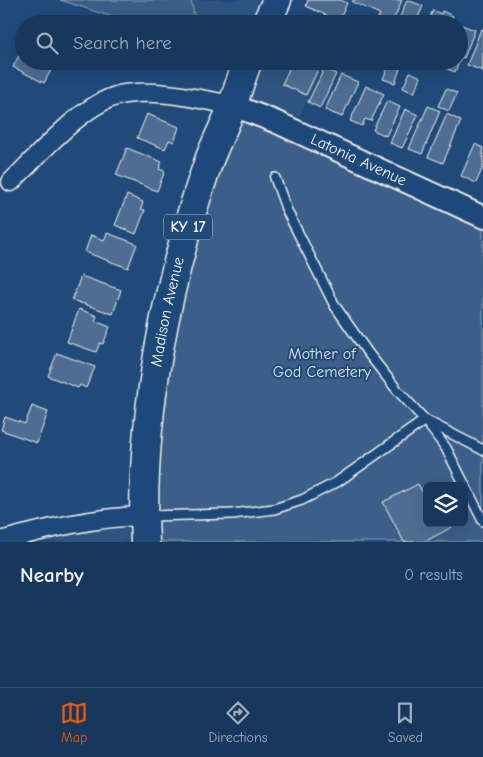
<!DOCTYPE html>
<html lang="en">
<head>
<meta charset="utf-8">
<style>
	:root { --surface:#17385c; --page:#203f62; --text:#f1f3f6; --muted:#9eacbb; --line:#365272; --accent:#ea580c }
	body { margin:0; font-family:"Comic Neue",sans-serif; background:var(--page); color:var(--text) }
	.controls { position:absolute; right:15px; bottom:15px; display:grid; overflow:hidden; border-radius:8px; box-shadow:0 5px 20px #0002 }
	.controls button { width:45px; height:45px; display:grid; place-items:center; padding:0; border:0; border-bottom:1px solid var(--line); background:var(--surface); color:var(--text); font:25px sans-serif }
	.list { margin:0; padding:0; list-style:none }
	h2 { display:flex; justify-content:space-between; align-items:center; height:65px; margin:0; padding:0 20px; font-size:21px }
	h2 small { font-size:16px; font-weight:400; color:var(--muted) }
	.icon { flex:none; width:28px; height:28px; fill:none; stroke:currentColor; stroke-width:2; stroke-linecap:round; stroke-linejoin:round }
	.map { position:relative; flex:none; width:483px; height:542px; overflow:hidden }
	.search { position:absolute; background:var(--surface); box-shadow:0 5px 20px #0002; left:15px; right:15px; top:15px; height:55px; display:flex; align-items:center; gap:12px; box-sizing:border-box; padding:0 18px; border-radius:28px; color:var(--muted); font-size:19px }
	.sheet { height:145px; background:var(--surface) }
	nav { display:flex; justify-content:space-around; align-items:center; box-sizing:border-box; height:70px; border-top:1px solid var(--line); background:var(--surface); font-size:14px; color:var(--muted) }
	nav a { display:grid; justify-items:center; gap:2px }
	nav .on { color:var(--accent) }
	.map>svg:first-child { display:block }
</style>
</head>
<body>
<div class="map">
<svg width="483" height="542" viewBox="0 0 483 542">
	<rect width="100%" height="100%" fill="#1f4a7a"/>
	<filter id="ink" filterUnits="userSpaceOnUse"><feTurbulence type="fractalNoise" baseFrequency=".02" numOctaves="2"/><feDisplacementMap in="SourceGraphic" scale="10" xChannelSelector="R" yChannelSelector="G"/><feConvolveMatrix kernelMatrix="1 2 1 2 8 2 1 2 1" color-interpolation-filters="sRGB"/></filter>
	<g filter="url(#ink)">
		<!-- built -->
		<g fill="#2d5581">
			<polygon points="191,0 277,0 274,7 311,24 196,24"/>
			<polygon points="248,61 325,61 293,130 232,105"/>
			<polygon points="143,516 145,542 29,542"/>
		</g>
		<!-- green -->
		<g fill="#3a5f88" stroke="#97a8b8" fill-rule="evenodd">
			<polygon points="60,0 191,0 196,24 131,23"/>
			<path d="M232,105l251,112v325h-338l9,-166zM427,486h37v37h-37z"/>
		</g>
		<!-- building -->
		<g fill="#4d6e92" stroke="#f4f1e8">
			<polygon points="308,0 341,0 347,3 339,21 306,6"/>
			<polygon points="353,0 402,0 392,24 378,18 380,14 352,2"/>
			<polygon points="407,0 423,6 415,24 397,24"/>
			<polygon points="433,10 441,14 442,11 453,16 449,24 427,24"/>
			<polygon points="459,24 475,30 464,58 461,57 455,72 440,66 442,61 459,61"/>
			<polygon points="481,29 483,30 483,71 467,65"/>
			<polygon points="24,46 24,61 56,61 44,83 13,67"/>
			<polygon points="298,61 322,61 306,95 282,84 291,65 295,67"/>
			<polygon points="389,64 400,69 395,83 383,79"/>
			<polygon points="324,69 336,74 320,108 308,102"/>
			<polygon points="410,72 421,77 414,93 403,88"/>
			<polygon points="341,75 358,82 342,117 325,110"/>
			<polygon points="366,86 384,94 371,121 365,119 362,126 350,121"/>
			<polygon points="446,89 457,93 449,111 438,106"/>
			<polygon points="387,101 400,107 386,136 373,130"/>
			<polygon points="428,106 440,111 422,154 409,149"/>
			<polygon points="405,109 418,115 402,148 390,143"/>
			<polygon points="147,114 179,127 174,142 169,140 165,149 137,138"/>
			<polygon points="447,114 461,121 443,163 428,157"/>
			<polygon points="475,144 483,148 483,167 476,183 461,176"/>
			<polygon points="127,148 162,162 159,169 165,171 157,191 116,175"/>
			<polygon points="127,195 143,202 141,209 145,210 136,234 115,225"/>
			<polygon points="107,233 137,244 128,268 85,252 91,235 104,240"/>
			<polygon points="81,276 121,290 113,314 72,300"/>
			<polygon points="79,309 97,316 95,321 110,327 103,344 100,343 96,352 67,342"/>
			<polygon points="57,353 95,367 86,388 80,385 78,388 48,376"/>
			<polygon points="32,406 48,412 37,443 1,430 5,417 25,424"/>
			<polygon points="418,484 427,500 427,523 450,523 452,527 424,542 404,542 383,502"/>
		</g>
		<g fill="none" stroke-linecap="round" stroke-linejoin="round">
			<defs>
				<g id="service">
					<polyline points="275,178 287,211 335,306 368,353 398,391 425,420 446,448 483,521"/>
					<polyline points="147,516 232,514 274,509 302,500 337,482 425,420 483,450"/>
				</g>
				<g id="minor">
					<path d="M11,182c28,-27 75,-83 114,-88 35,-5 73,5 107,11"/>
					<path d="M0,541c46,-12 95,-24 143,-25"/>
				</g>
				<g id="tertiary">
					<path id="s1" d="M232,105l44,17 207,95"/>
				</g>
				<g id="primary">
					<polyline points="266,24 277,0"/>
					<path id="s2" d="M145,542c-6,-125 22,-261 63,-379 7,-20 18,-39 25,-59 5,-15 9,-29 15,-43"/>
				</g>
			</defs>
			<!-- service casing -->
			<use href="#service" stroke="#f4f1e8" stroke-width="12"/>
			<!-- minor casing -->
			<use href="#minor" stroke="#f4f1e8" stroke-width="21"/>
			<!-- tertiary casing -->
			<use href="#tertiary" stroke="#f4f1e8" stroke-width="25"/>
			<!-- primary casing -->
			<use href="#primary" stroke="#f4f1e8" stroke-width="31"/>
			<!-- service -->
			<use href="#service" stroke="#1f4a7a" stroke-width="9"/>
			<!-- minor -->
			<use href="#minor" stroke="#1f4a7a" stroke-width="18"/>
			<!-- tertiary -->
			<use href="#tertiary" stroke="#1f4a7a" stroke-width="21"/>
			<!-- primary -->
			<use href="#primary" stroke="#1f4a7a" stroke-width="28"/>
		</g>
	</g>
	<g text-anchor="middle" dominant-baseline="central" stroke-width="4" stroke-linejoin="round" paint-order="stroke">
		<!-- shield labels -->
		<rect fill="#1f4a7a" stroke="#b4bfc7" stroke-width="1" x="164" y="214.5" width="48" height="25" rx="4"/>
		<g font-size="15" font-weight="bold" fill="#f4f1e8">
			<text x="188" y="227">KY 17</text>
		</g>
		<!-- street labels -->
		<g font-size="16" fill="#f4f1e8" stroke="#1f4a7a">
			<text stroke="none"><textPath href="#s1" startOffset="138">Latonia Avenue</textPath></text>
			<text stroke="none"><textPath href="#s2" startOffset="232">Madison Avenue</textPath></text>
		</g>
		<!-- park labels -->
		<g font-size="16" fill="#e1e2de" stroke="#1f4a7a">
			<text x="322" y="354">Mother of<tspan x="322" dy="18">God Cemetery</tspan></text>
		</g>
	</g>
</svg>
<div class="controls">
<button><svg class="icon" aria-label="layers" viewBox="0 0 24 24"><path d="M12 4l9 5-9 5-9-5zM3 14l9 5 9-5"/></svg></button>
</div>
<div class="search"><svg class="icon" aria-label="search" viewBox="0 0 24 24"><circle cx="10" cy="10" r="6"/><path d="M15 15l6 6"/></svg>Search here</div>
</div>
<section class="sheet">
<h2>Nearby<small>0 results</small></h2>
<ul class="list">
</ul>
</section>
<nav>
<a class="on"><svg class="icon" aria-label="map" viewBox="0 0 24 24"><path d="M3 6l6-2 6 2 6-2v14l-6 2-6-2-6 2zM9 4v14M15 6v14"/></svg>Map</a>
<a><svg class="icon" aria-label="directions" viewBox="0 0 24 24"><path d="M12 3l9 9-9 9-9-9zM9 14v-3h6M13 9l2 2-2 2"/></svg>Directions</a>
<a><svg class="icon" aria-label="saved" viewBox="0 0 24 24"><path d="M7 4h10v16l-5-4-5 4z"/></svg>Saved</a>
</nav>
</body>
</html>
